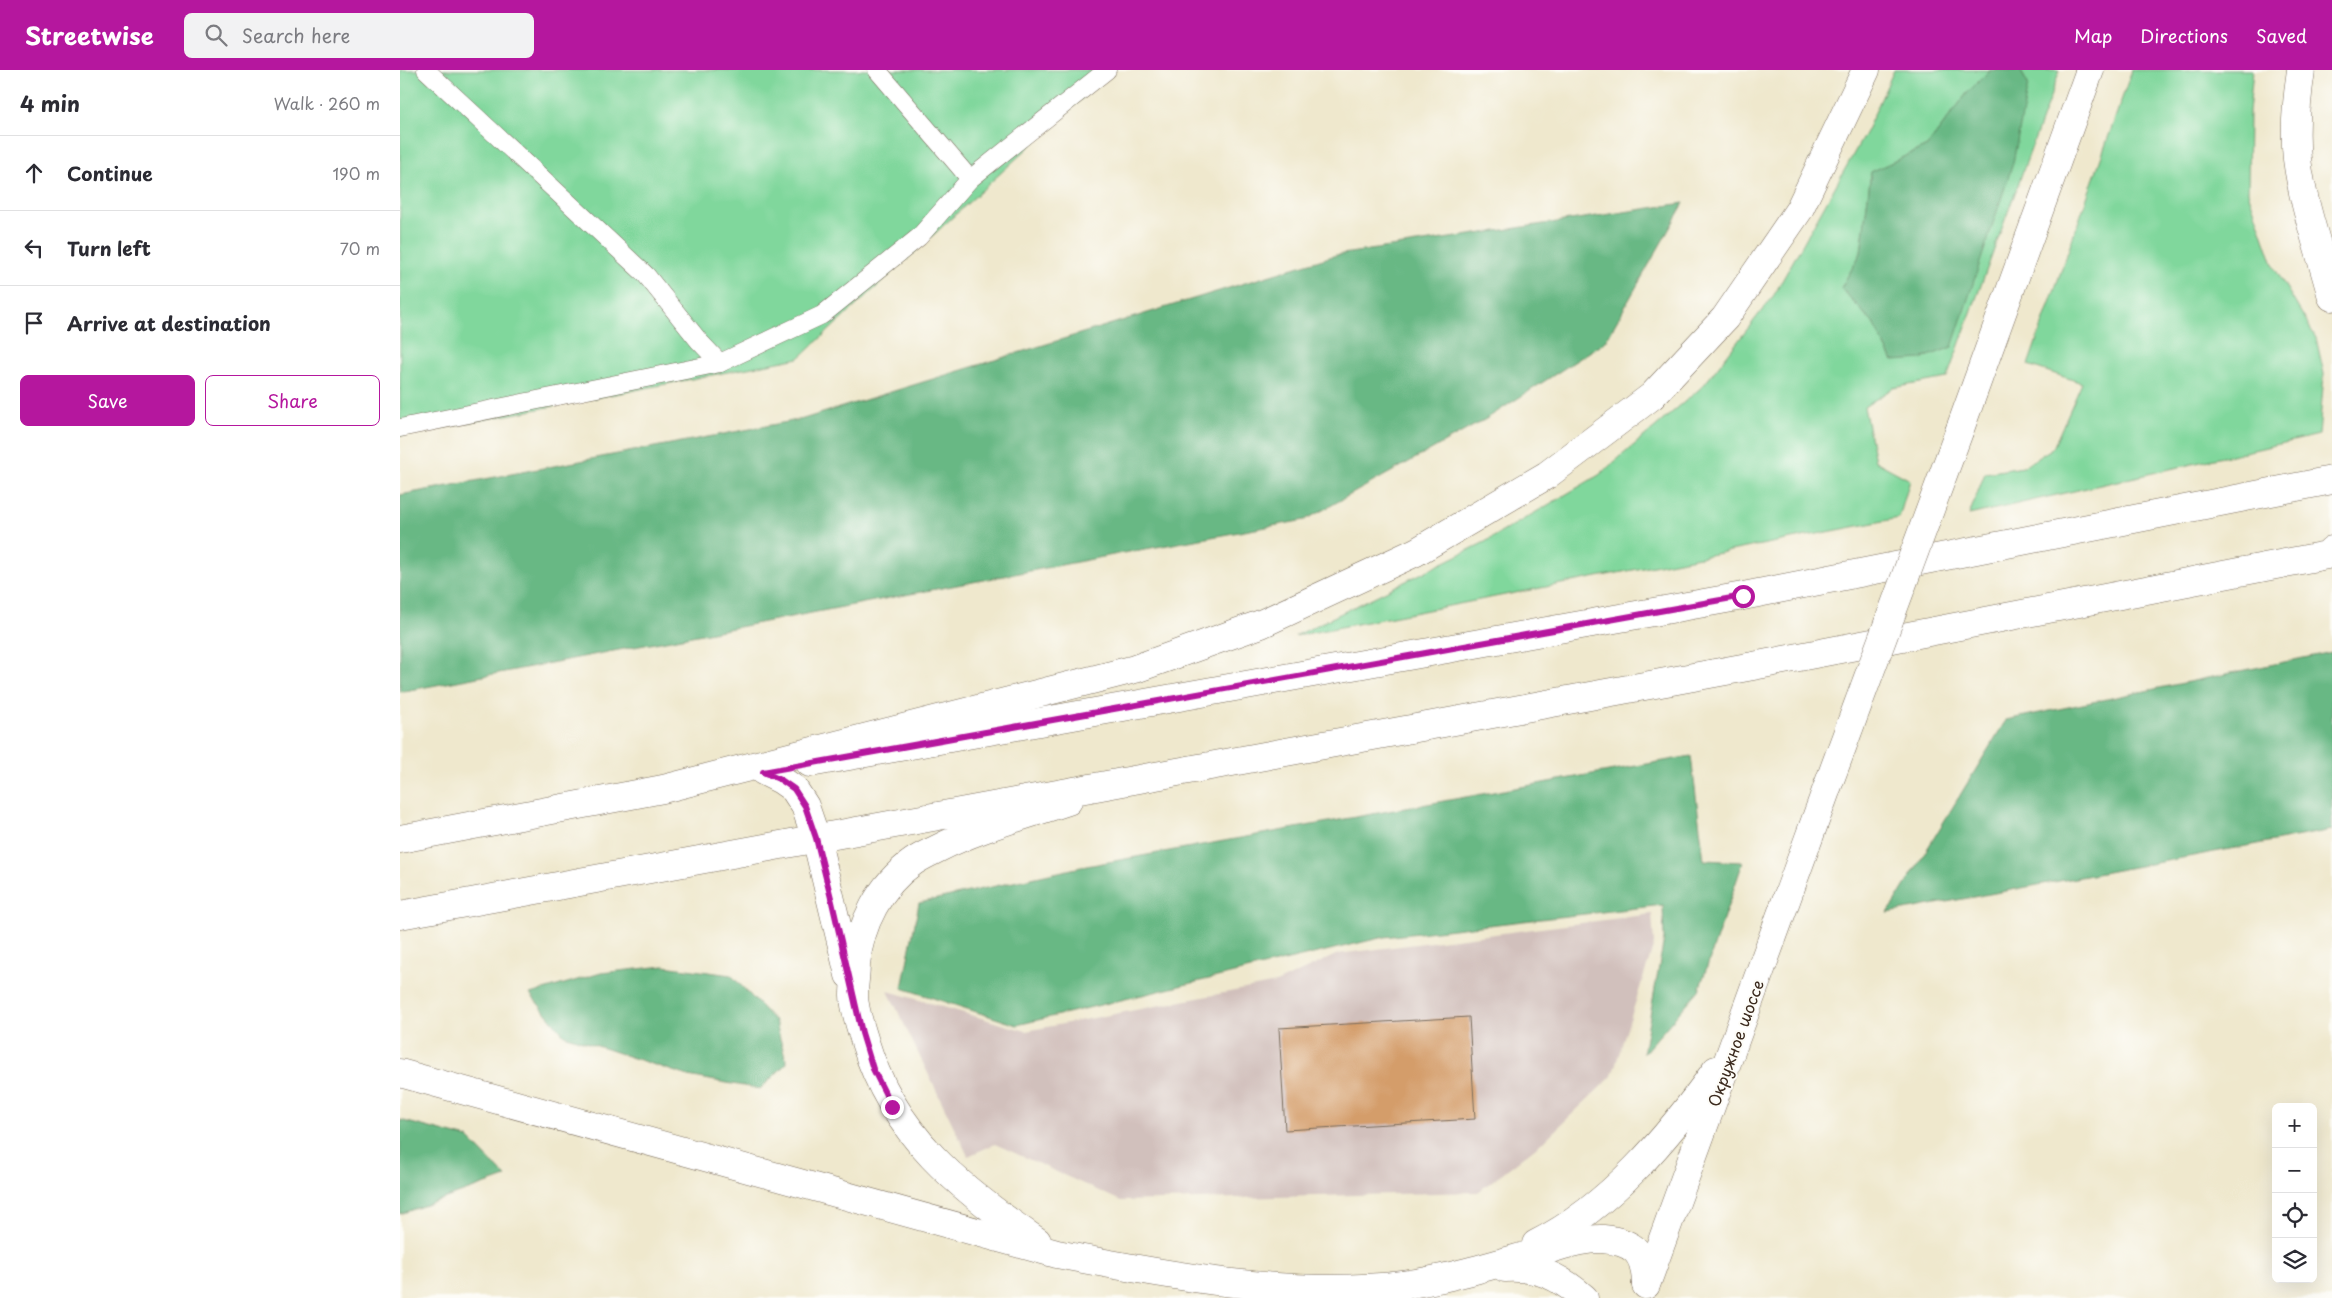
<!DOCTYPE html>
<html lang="en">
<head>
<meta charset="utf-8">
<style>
	:root { --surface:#fff; --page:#f2f2f3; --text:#2b2b33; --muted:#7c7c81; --line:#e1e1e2; --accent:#b5179e }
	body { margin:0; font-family:"Playpen Sans",sans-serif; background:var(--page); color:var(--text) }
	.controls { position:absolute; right:15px; bottom:15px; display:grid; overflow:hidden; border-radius:8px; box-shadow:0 5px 20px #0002 }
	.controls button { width:45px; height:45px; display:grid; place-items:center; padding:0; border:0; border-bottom:1px solid var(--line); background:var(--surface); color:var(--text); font:25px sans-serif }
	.stop { position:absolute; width:15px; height:15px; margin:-11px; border:4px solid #b5179e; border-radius:50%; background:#fff }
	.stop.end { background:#b5179e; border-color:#fff; box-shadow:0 1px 5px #0008 }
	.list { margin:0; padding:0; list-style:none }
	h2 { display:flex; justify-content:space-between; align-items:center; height:65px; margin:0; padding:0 20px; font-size:21px }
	h2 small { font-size:16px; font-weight:400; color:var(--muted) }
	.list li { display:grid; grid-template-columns:32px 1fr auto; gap:15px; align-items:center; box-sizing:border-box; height:75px; padding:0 20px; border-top:1px solid var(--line) }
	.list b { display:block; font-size:19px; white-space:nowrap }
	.list em { font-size:16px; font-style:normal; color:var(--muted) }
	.actions { display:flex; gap:10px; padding:15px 20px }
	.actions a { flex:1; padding:11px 0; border:1px solid var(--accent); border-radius:8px; text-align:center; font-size:18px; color:var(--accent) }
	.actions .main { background:var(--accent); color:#fff }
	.icon { flex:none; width:28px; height:28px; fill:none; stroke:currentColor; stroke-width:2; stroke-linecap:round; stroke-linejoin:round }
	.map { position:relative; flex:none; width:1932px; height:1228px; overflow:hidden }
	header { display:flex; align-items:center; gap:30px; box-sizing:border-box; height:70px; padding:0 25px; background:var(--accent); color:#fff }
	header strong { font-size:24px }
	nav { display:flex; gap:28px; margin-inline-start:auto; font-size:18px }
	.search { width:350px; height:45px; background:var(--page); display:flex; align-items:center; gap:12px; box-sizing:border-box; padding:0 18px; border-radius:8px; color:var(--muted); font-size:19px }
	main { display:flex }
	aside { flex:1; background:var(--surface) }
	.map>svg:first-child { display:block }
</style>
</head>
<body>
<header>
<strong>Streetwise</strong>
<div class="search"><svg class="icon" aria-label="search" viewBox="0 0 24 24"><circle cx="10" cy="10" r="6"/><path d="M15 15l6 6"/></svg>Search here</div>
<nav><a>Map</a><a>Directions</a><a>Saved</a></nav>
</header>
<main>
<aside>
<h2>4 min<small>Walk · 260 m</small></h2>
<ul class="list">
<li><svg class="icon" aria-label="ahead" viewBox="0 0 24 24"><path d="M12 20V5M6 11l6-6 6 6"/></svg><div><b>Continue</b></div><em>190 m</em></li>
<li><svg class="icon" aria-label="left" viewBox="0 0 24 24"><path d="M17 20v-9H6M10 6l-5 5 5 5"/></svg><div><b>Turn left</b></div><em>70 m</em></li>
<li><svg class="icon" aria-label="arrive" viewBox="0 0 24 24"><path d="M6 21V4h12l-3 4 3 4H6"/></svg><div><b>Arrive at destination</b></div></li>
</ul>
<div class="actions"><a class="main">Save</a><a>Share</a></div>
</aside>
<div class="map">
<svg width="1932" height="1228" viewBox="0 0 1932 1228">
	<rect width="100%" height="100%" fill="#fdfcf7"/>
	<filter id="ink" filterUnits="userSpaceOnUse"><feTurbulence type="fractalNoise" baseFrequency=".02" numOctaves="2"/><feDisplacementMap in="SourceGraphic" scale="10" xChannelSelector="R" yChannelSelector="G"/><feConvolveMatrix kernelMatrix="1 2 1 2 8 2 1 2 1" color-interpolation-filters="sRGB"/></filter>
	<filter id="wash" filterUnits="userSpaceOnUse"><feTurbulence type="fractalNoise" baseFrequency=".0096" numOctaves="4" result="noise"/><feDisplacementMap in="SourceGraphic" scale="20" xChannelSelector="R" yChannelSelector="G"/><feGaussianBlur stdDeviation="1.12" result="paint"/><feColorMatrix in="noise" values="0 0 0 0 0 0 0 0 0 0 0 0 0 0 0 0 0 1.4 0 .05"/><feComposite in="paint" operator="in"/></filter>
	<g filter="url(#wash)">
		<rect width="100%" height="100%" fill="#efe8cd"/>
		<!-- industrial -->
		<polygon fill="#d1c0bc" points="1252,844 1254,874 1212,1006 1145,1070 1078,1122 721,1131 595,1074 568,1086 488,921 626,961 876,913 938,884"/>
		<!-- green -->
		<g fill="#80d79c" stroke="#5e805d">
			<polygon points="0,0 713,0 399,288 0,366"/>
			<polygon points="1494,0 1590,0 1568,22 1527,76 1471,102 1461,183 1441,218 1473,253 1493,291 1628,14 1620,0 1660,0 1547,308 1493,318 1464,337 1475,391 1510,410 1499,448 895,566 1085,472 1199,405 1303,316 1374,225 1467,60"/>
			<polygon points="1732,0 1853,0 1849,42 1848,122 1874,197 1916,268 1924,304 1919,365 1569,445 1585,403 1623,397 1653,378 1682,313 1628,295"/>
		</g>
		<!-- forest -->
		<g fill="#68b884" stroke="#527151">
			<polygon points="1590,0 1620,0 1628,14 1613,93 1552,277 1521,289 1493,291 1473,253 1441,218 1461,183 1471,102 1527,76 1568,22"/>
			<polygon points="1284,133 1205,272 1086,349 905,450 729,482 0,622 0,425 403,349 936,185"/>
			<polygon points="1932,582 1932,760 1488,843 1606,650"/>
			<polygon points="1291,686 1304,790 1343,792 1299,920 1243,984 1264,869 1263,835 984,867 617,955 502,918 519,833 681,797"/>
			<polygon points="264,896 331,905 375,951 387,993 360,1019 288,1006 164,965 130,924 201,903"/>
			<polygon points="0,1050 68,1068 106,1107 0,1144"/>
		</g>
		<g id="blocks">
			<!-- building -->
			<polygon fill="#d49d6a" points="1069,947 1075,1049 885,1060 879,958"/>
		</g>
	</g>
	<g filter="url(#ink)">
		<use href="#blocks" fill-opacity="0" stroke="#7a6c5b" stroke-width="1"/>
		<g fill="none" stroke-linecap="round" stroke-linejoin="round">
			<defs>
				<g id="lane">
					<polyline points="26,0 246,205 299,271 320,293 422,245 519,167 570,109"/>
					<polyline points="477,0 570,109 707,0"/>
					<polyline points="0,358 320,293"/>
				</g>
				<g id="primary">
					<polyline points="1560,359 1690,0"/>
					<polyline points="410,693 1343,526 1932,410"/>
					<polyline points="363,701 381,710 394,719 405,736 416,768 449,905"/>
					<path d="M0,1003l657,181c113,22 231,44 346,31 46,-6 89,-20 133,-32 21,-5 45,-15 67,-14 31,3 42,13 43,45"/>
					<path d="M637,1171c-77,-52 -144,-106 -172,-199 -4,-14 -11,-32 -11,-47 0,-10 2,-21 2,-31 4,-40 24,-79 57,-102 7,-5 16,-9 24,-13 41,-21 87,-33 131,-48"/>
					<path d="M1136,1174c74,-37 133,-108 180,-174"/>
					<path d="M1105,1198c33,-2 55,9 79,30"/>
					<polyline points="1246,1215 1427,718"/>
				</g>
				<g id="highway">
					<path d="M1901,0c-4,27 -7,62 -4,89 6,47 23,92 35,138"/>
					<polyline points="0,769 263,719 735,599 861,554 1016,482 1147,405 1252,326 1325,248 1399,140 1466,0"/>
					<polyline points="0,845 1353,596 1927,485 1932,480"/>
				</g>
			</defs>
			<!-- lane casing -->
			<use href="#lane" stroke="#7a6c5b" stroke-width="19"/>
			<!-- primary casing -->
			<use href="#primary" stroke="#7a6c5b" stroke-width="29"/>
			<!-- highway casing -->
			<use href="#highway" stroke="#7a6c5b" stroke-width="29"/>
			<!-- lane -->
			<use href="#lane" stroke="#fff" stroke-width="18"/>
			<!-- primary -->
			<use href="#primary" stroke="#fff" stroke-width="28"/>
			<!-- highway -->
			<use href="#highway" stroke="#fff" stroke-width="28"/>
			<defs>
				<polyline id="primary-bridge" points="1427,718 1560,359"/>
			</defs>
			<!-- primary-bridge casing -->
			<use href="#primary-bridge" stroke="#7a6c5b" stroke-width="29" stroke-linecap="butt"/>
			<!-- primary-bridge -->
			<use href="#primary-bridge" stroke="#fff" stroke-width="28"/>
		</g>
	</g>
	<g fill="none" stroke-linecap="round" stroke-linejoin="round" filter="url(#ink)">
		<!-- route -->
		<polyline stroke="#b5179e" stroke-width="6" points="492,1037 473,999 462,963 432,832 416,768 405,736 394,719 381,710 363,702 1343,526"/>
	</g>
	<g text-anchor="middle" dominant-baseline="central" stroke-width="4" stroke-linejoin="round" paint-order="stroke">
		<!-- street labels -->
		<g font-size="16" fill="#3b2a1e" stroke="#fdfcf7">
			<text transform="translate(1335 973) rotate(-70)">Окружное шоссе</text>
		</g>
	</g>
</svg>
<div class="controls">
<button>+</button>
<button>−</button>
<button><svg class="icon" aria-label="locate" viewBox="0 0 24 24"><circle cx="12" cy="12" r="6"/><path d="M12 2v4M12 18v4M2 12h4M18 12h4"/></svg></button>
<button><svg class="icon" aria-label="layers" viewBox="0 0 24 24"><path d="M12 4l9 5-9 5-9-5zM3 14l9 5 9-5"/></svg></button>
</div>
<div class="stop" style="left:1343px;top:526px"></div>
<div class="stop end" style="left:492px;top:1037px"></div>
</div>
</main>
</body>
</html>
